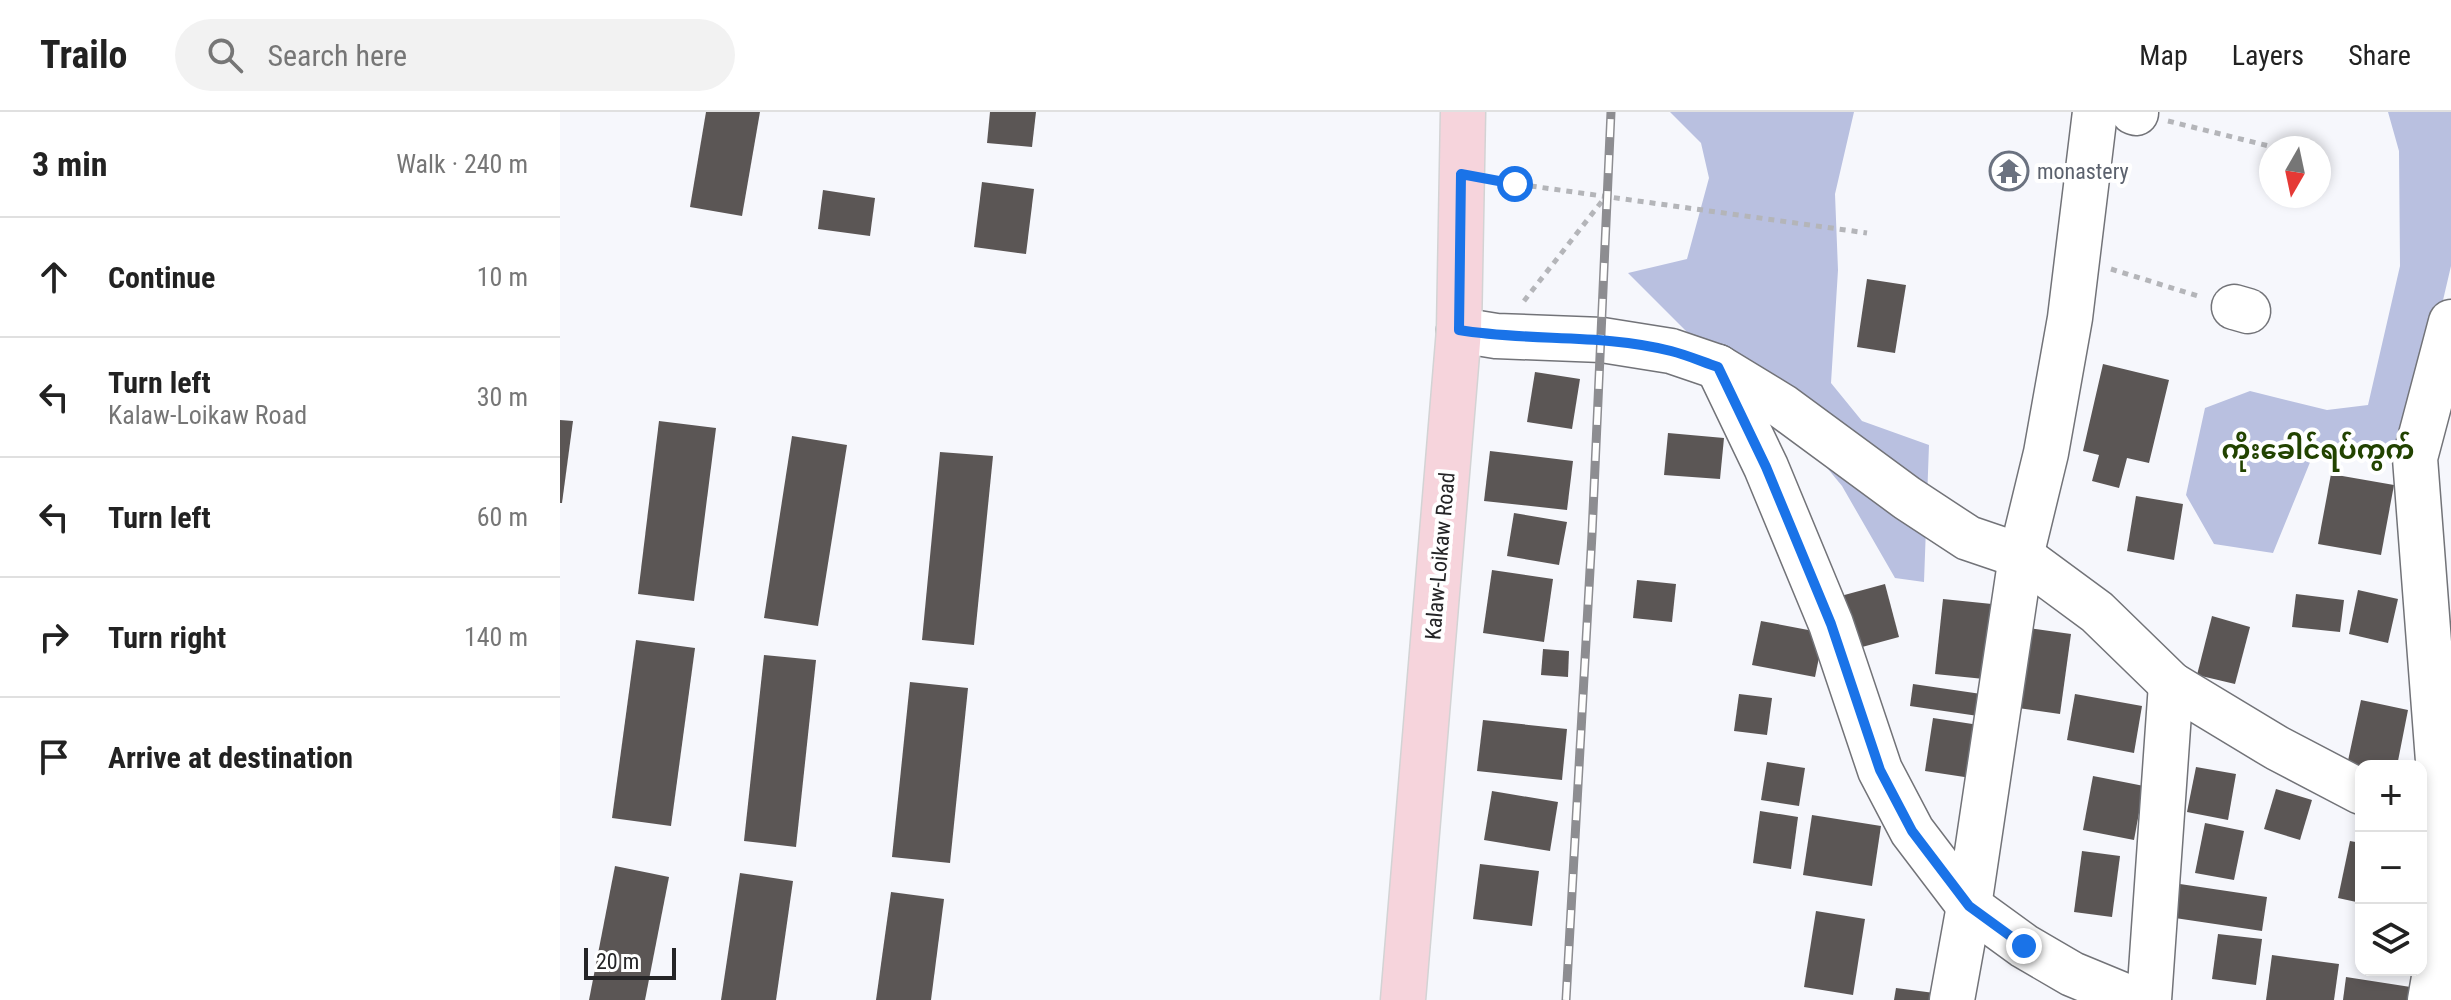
<!DOCTYPE html>
<html lang="en">
<head>
<meta charset="utf-8">
<style>
	:root { --surface:#fff; --page:#f2f2f2; --text:#222; --muted:#767676; --line:#e0e0e0 }
	body { margin:0; font-family:"Roboto Condensed","Noto Sans Myanmar",sans-serif; background:var(--page); color:var(--text) }
	.controls { position:absolute; right:24px; bottom:24px; display:grid; overflow:hidden; border-radius:16px; box-shadow:0 4px 12px #0003 }
	.controls button { width:72px; height:72px; display:grid; place-items:center; padding:0; border:0; border-bottom:2px solid var(--line); background:var(--surface); color:var(--text); font:40px sans-serif }
	.compass { position:absolute; left:1699px; top:24px; width:72px; height:72px; border-radius:50%; background:var(--surface); box-shadow:0 4px 12px #0003; rotate:189deg }
	.scale { position:absolute; left:24px; bottom:20px; width:92px; box-sizing:border-box; padding-left:8px; border:4px solid #252527; border-top:0; font-size:22px; line-height:28px; white-space:nowrap; color:#252527; -webkit-text-stroke:6px #fff; paint-order:stroke }
	.stop { position:absolute; width:24px; height:24px; margin:-18px; border:6px solid #1a73e8; border-radius:50%; background:#fff }
	.stop.end { background:#1a73e8; border-color:#fff; box-shadow:0 2px 8px #0008 }
	.list { margin:0; padding:0; list-style:none }
	h2 { display:flex; justify-content:space-between; align-items:center; height:104px; margin:0; padding:0 32px; font-size:34px }
	h2 small { font-size:26px; font-weight:400; color:var(--muted) }
	.list li { display:grid; grid-template-columns:52px 1fr auto; gap:24px; align-items:center; box-sizing:border-box; height:120px; padding:0 32px; border-top:2px solid var(--line) }
	.list b { display:block; font-size:30px; white-space:nowrap }
	.list p { margin:0; font-size:26px; white-space:nowrap; color:var(--muted) }
	.list em { font-size:26px; font-style:normal; color:var(--muted) }
	.icon { flex:none; width:44px; height:44px; fill:none; stroke:currentColor; stroke-width:2; stroke-linecap:round; stroke-linejoin:round }
	.map { position:relative; flex:none; width:1891px; height:888px; overflow:hidden }
	header { display:flex; align-items:center; gap:48px; box-sizing:border-box; height:112px; padding:0 40px; background:var(--surface); border-bottom:2px solid var(--line) }
	header strong { font-size:38px }
	nav { display:flex; gap:44px; margin-inline-start:auto; font-size:28px }
	.search { width:560px; height:72px; background:var(--page); display:flex; align-items:center; gap:20px; box-sizing:border-box; padding:0 28px; border-radius:44px; color:var(--muted); font-size:30px }
	main { display:flex }
	aside { flex:1; background:var(--surface) }
	.map>svg:first-child { display:block }
</style>
</head>
<body>
<header>
<strong>Trailo</strong>
<div class="search"><svg class="icon" aria-label="search" viewBox="0 0 24 24"><circle cx="10" cy="10" r="6"/><path d="M15 15l6 6"/></svg>Search here</div>
<nav><a>Map</a><a>Layers</a><a>Share</a></nav>
</header>
<main>
<aside>
<h2>3 min<small>Walk · 240 m</small></h2>
<ul class="list">
<li><svg class="icon" aria-label="ahead" viewBox="0 0 24 24"><path d="M12 20V5M6 11l6-6 6 6"/></svg><div><b>Continue</b></div><em>10 m</em></li>
<li><svg class="icon" aria-label="left" viewBox="0 0 24 24"><path d="M17 20v-9H6M10 6l-5 5 5 5"/></svg><div><b>Turn left</b><p>Kalaw-Loikaw Road</p></div><em>30 m</em></li>
<li><svg class="icon" aria-label="left" viewBox="0 0 24 24"><path d="M17 20v-9H6M10 6l-5 5 5 5"/></svg><div><b>Turn left</b></div><em>60 m</em></li>
<li><svg class="icon" aria-label="right" viewBox="0 0 24 24"><path d="M7 20v-9h11M14 6l5 5-5 5"/></svg><div><b>Turn right</b></div><em>140 m</em></li>
<li><svg class="icon" aria-label="arrive" viewBox="0 0 24 24"><path d="M6 21V4h12l-3 4 3 4H6"/></svg><div><b>Arrive at destination</b></div></li>
</ul>
</aside>
<div class="map">
<svg width="1891" height="888" viewBox="0 0 1891 888">
	<rect width="100%" height="100%" fill="#f6f7fc"/>
	<!-- forest -->
	<g fill="#b9c0e0">
		<polygon points="1110,0 1294,0 1275,82 1278,158 1271,271 1302,309 1369,333 1364,470 1335,466 1282,374 1209,285 1137,230 1068,161 1127,147 1149,66 1141,31"/>
		<polygon points="1828,0 1891,0 1891,154 1848,338 1753,343 1713,441 1654,432 1626,383 1645,296 1690,279 1767,298 1808,293 1840,154 1839,39"/>
	</g>
	<!-- building -->
	<g fill="#5b5655">
		<polygon points="146,0 200,0 182,104 130,95"/>
		<polygon points="430,0 476,0 472,35 427,31"/>
		<polygon points="422,70 474,77 466,142 414,135"/>
		<polygon points="263,78 315,86 310,124 258,117"/>
		<polygon points="1307,167 1346,173 1335,241 1297,235"/>
		<polygon points="1543,252 1609,268 1589,351 1567,346 1559,376 1532,369 1539,343 1523,339"/>
		<polygon points="975,260 1020,267 1012,317 967,310"/>
		<polygon points="0,308 13,309 2,391 0,391"/>
		<polygon points="99,309 156,316 134,489 78,482"/>
		<polygon points="1108,321 1164,326 1160,367 1104,363"/>
		<polygon points="232,324 287,333 258,514 204,506"/>
		<polygon points="930,339 1013,349 1007,398 924,389"/>
		<polygon points="380,340 433,344 414,533 362,528"/>
		<polygon points="1771,362 1834,373 1821,443 1758,432"/>
		<polygon points="1576,384 1623,392 1614,448 1567,439"/>
		<polygon points="954,401 1007,410 999,453 947,444"/>
		<polygon points="932,458 993,467 984,530 923,521"/>
		<polygon points="1077,468 1116,472 1112,510 1073,506"/>
		<polygon points="1325,472 1339,525 1291,538 1277,485"/>
		<polygon points="1798,478 1838,487 1828,531 1789,522"/>
		<polygon points="1736,482 1784,488 1780,520 1732,515"/>
		<polygon points="1383,487 1432,492 1424,567 1375,562"/>
		<polygon points="1652,504 1690,515 1675,572 1637,563"/>
		<polygon points="1201,509 1264,521 1255,565 1192,553"/>
		<polygon points="1462,515 1511,522 1500,602 1451,595"/>
		<polygon points="76,528 135,536 111,714 52,706"/>
		<polygon points="983,537 1009,539 1008,565 981,563"/>
		<polygon points="204,543 256,548 236,735 184,729"/>
		<polygon points="350,570 408,576 390,751 332,745"/>
		<polygon points="1353,572 1428,583 1425,605 1350,594"/>
		<polygon points="1179,582 1212,586 1207,623 1174,619"/>
		<polygon points="1515,582 1582,594 1574,641 1507,628"/>
		<polygon points="1801,588 1848,598 1837,654 1801,654 1801,661 1786,658"/>
		<polygon points="1373,606 1419,613 1411,666 1365,659"/>
		<polygon points="923,608 1007,617 1002,668 917,659"/>
		<polygon points="1207,650 1245,656 1239,694 1201,688"/>
		<polygon points="1636,655 1676,662 1668,708 1627,700"/>
		<polygon points="1533,664 1584,674 1574,728 1523,718"/>
		<polygon points="1716,677 1752,688 1740,728 1704,717"/>
		<polygon points="932,679 998,690 990,739 924,728"/>
		<polygon points="1200,699 1238,705 1231,757 1193,751"/>
		<polygon points="1252,703 1321,714 1312,774 1243,763"/>
		<polygon points="1645,711 1684,719 1674,768 1635,761"/>
		<polygon points="1790,729 1801,731 1801,791 1778,786"/>
		<polygon points="1522,739 1560,744 1552,805 1514,800"/>
		<polygon points="920,752 979,759 972,814 913,807"/>
		<polygon points="55,754 109,765 85,888 29,888"/>
		<polygon points="180,761 233,769 216,888 161,888"/>
		<polygon points="1620,772 1707,785 1702,819 1615,806"/>
		<polygon points="331,780 384,787 371,888 316,888"/>
		<polygon points="1256,799 1305,807 1293,883 1244,875"/>
		<polygon points="1658,822 1702,827 1696,873 1652,867"/>
		<polygon points="1712,843 1779,852 1774,888 1706,888"/>
		<polygon points="1786,865 1857,876 1855,888 1783,888"/>
		<polygon points="1336,876 1382,882 1382,888 1334,888"/>
	</g>
	<g fill="none" stroke-linecap="round" stroke-linejoin="round">
		<defs>
			<g id="minor">
				<polyline points="1573,0 1576,1"/>
				<polyline points="1674,195 1688,199"/>
				<polyline points="899,218 936,224 1042,228 1111,239 1158,255 1222,294 1347,386 1408,426 1461,444 1537,500 1611,572 1717,636 1801,680"/>
				<polyline points="1158,255 1206,355 1271,512 1320,658 1352,719 1409,794 1464,834 1512,862 1575,888"/>
				<polyline points="1392,888 1409,794 1461,444 1486,341 1510,206 1535,0"/>
				<polyline points="1589,888 1611,572"/>
				<polyline points="1870,888 1886,797 1878,649 1855,346 1891,210"/>
			</g>
			<polyline id="major" points="843,888 899,218 903,0"/>
		</defs>
		<!-- minor casing -->
		<use href="#minor" stroke="#727378" stroke-width="47"/>
		<!-- major casing -->
		<use href="#major" stroke="#d3d3d4" stroke-width="47"/>
		<!-- path -->
		<g stroke="#b4b5b9" stroke-width="5" stroke-dasharray="6 6" stroke-linecap="butt">
			<polyline points="1608,9 1717,36"/>
			<polyline points="935,69 1307,121"/>
			<polyline points="1551,157 1641,185"/>
			<polyline points="964,189 1046,84"/>
		</g>
		<!-- minor -->
		<use href="#minor" stroke="#fff" stroke-width="44"/>
		<!-- major -->
		<use href="#major" stroke="#f6d4dc" stroke-width="44"/>
		<defs>
			<polyline id="rail" points="1006,888 1032,422 1051,0"/>
		</defs>
		<!-- rail casing -->
		<use href="#rail" stroke="#8d8d91" stroke-width="9"/>
		<!-- rail -->
		<use href="#rail" stroke="#fff" stroke-width="6" stroke-dasharray="18" stroke-linecap="butt"/>
	</g>
	<g fill="none" stroke-linecap="round" stroke-linejoin="round">
		<!-- route -->
		<path stroke="#1a73e8" stroke-width="10" d="M955,72l-54,-10 -2,156c70,12 143,3 212,21 16,4 32,11 47,16l48,100 65,157 49,146 32,61 57,75 55,40"/>
	</g>
	<!-- icons -->
	<defs>
		<symbol id="temple-ring" viewBox="-11 -11 22 22"><circle r="9.5" fill="#fff" stroke="#6b7280" stroke-width="1.5"/><path d="M0-6L5-2H3V0L6.5 2.5H4V6H1.5V3h-3V6H-4V2.5H-6.5L-3 0V-2H-5Z" fill="#6b7280"/></symbol>
	</defs>
	<g fill-rule="evenodd">
		<use href="#temple-ring" x="1427" y="37" width="44" height="44"/>
	</g>
	<g text-anchor="middle" dominant-baseline="central" stroke-width="8" stroke-linejoin="round" paint-order="stroke">
		<!-- worship labels -->
		<g font-size="22" fill="#5b616d" stroke="#fff" text-anchor="start">
			<text x="1477" y="59">monastery</text>
		</g>
		<!-- street labels -->
		<g font-size="22" fill="#252527" stroke="#fff">
			<text transform="translate(880 444) rotate(-85)">Kalaw-Loikaw Road</text>
		</g>
		<!-- quarter labels -->
		<g font-size="26" font-weight="bold" fill="#224300" stroke="#fff">
			<text x="1758" y="338">ကိုးခေါင်ရပ်ကွက်</text>
		</g>
	</g>
</svg>
<div class="controls">
<button>+</button>
<button>−</button>
<button><svg class="icon" aria-label="layers" viewBox="0 0 24 24"><path d="M12 4l9 5-9 5-9-5zM3 14l9 5 9-5"/></svg></button>
</div>
<svg class="compass" viewBox="-18 -18 36 36"><path d="M0-13l5 13h-10z" fill="#e53935"/><path d="M0 13l5-13h-10z" fill="#767676"/></svg>
<div class="scale">20 m</div>
<div class="stop" style="left:955px;top:72px"></div>
<div class="stop end" style="left:1464px;top:834px"></div>
</div>
</main>
</body>
</html>
